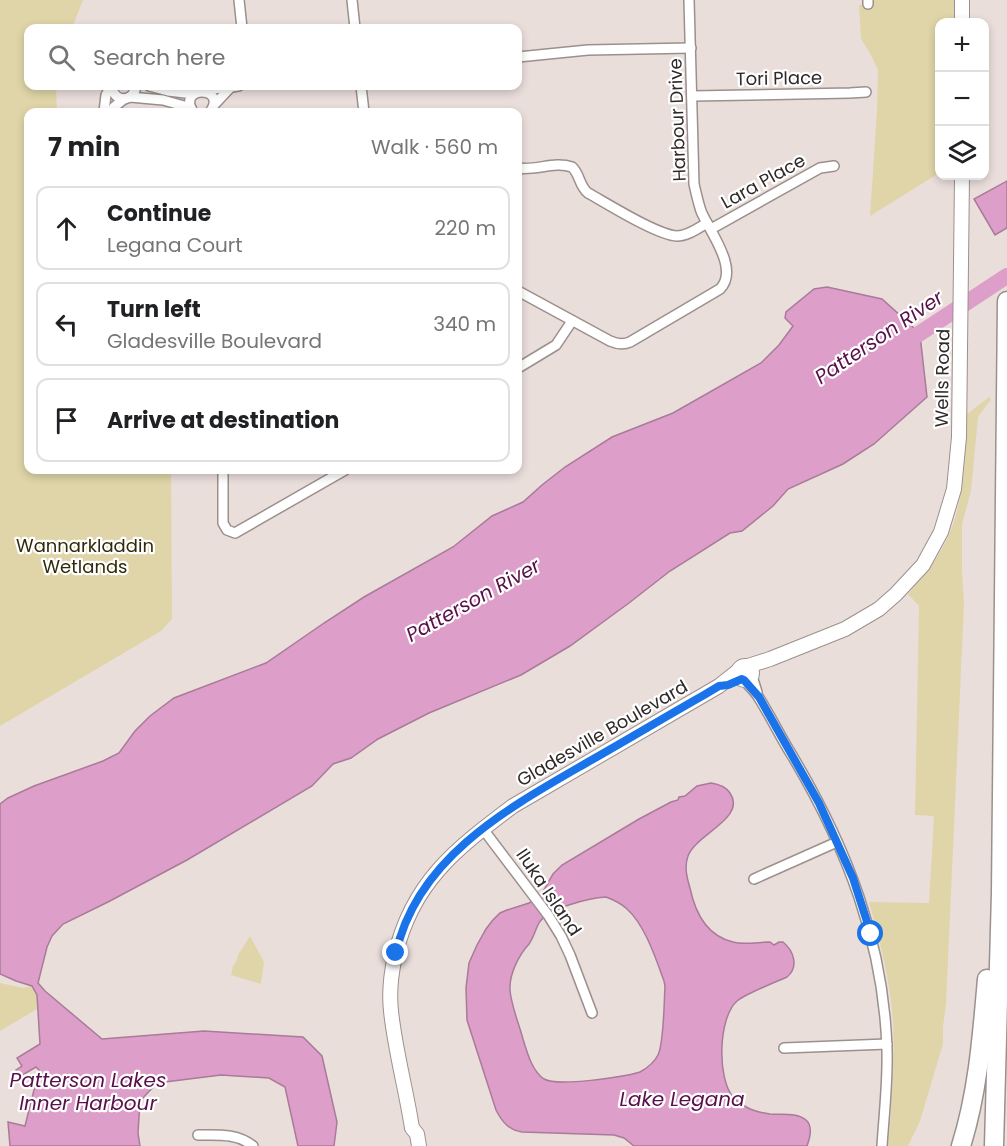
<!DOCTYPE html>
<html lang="en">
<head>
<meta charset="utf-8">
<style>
	:root { --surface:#fff; --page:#f2f2f2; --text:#202124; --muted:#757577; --line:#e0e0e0 }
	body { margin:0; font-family:Poppins,sans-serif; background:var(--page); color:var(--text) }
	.controls { position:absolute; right:18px; top:18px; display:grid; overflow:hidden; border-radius:12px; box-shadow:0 3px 9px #0003 }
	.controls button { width:54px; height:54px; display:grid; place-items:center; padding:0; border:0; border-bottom:2px solid var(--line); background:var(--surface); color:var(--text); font:30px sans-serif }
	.stop { position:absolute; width:18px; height:18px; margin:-14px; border:4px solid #1a73e8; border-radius:50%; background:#fff }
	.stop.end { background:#1a73e8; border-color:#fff; box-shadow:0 2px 6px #0008 }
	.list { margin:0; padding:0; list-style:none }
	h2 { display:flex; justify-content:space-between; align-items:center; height:78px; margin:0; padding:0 24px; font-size:26px }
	h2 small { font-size:20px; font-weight:400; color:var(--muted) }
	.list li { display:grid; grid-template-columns:39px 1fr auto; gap:18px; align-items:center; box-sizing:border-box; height:84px; margin:0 12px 12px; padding:0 12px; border:2px solid var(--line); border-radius:12px }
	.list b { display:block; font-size:22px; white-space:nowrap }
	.list p { margin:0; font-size:20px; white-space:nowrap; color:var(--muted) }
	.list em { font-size:20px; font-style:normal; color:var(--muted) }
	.icon { flex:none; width:33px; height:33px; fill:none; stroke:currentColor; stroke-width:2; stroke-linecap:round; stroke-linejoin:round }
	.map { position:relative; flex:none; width:1007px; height:1146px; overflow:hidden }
	.search { position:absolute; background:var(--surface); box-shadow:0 3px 9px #0003; left:24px; top:24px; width:498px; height:66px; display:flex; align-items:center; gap:15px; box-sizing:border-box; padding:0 21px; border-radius:12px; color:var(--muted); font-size:22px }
	.panel { position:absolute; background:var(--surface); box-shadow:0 3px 9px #0003; left:24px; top:108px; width:498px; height:366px; border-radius:12px }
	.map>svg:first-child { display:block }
</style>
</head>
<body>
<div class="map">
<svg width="1007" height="1146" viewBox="0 0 1007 1146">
	<rect width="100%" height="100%" fill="#eadedb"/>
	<!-- green -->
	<g fill="#e0d5a8">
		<polygon points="0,0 83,0 72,28 28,28 28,86 56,86 57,112 28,112 28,470 171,470 172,619 161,631 0,726"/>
		<polygon points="873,0 955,0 954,22 940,22 939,173 870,216 877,110 878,70 870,53 861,39 859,5 873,5"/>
		<path d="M989,397l2,3 -2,2 -11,15 -7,74 -9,33v48l2,32 -18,400 -3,23v17l-23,77 -12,25h-20c4,-42 7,-84 5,-125 -3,-41 -13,-80 -24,-119l60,1 5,-87 -19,-1 4,-209 -11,-12c15,-18 30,-35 40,-57 17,-38 17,-80 18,-122z"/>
		<polygon points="250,936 264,962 261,984 231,975 233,966 237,960 238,955"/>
		<polygon points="0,983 23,988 32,986 37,994 37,1009 0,1031"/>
	</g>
	<!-- water -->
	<g fill="#dd9ec9" stroke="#a97b99" stroke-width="1.5" fill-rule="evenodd">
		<polygon points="1007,181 1007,228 995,235 974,199"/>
		<polygon points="827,287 882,299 912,326 920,335 927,397 874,444 843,464 788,489 773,506 742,531 730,533 670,571 629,603 570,646 521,675 429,713 378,739 351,758 333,764 312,786 187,860 108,902 63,924 52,936 47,947 38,983 45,991 102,1039 204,1031 303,1037 322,1056 337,1122 334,1146 298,1146 285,1087 269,1078 221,1075 157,1083 140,1101 138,1133 140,1146 10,1146 8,1122 25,1126 39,1070 36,1067 19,1077 16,1070 22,1066 17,1058 40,1044 37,995 32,986 16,981 0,974 0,804 8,798 34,786 103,761 119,753 135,731 150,716 174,698 266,663 324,623 364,597 453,547 492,516 523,502 542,485 565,467 612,437 673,413 761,363 779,345 793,326 785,318 786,312 814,289"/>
		<path d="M711,783c7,1 15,4 19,10 17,25 -34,41 -42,63 -4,11 -1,22 2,32 5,24 17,48 43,54 10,3 26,0 37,0l4,3 5,-3h4c11,9 16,25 4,35 -11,5 -42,17 -50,24 -19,17 -20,77 -4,96 4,4 10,8 15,11 6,3 15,5 22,6 11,1 27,-2 36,6 7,6 4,18 1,26h-173l-10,-8 -10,-3 -92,-3c-13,-2 -20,-10 -26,-22l-29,-90 -1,-32 3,-25 8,-18 9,-16 6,-8 8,-8 7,-3 22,-7 12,-8 12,-21 9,-9 77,-46 32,-17 7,-2 1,-3 6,-1 12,-10zM606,897c8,3 15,6 21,12 18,16 29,50 37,72l1,5c-1,16 -1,57 -7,69 -4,8 -11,13 -18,17 -17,5 -82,15 -96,7 -12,-8 -17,-27 -21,-40 -4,-15 -12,-34 -13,-49 -1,-16 9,-35 19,-46 5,-7 6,-14 10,-21 9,-15 50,-25 67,-26z"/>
	</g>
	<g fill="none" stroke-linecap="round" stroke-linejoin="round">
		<!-- river -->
		<polyline stroke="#dd9ec9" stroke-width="16" points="902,345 1007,276"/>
		<defs>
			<g id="street">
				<polyline points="239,0 242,28"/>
				<polyline points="352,0 355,28"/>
				<polyline points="868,0 868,4"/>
				<polyline points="518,57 588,50 691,48"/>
				<path d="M112,86c1,17 22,17 24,0"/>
				<polyline points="149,86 168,91 194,94"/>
				<polyline points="361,86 364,112"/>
				<path d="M205,92c11,-6 22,-3 34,-6"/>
				<polyline points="692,96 850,93 866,92"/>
				<polyline points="130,97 163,100 191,108"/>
				<polyline points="214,105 230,88"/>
				<polyline points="104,112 106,95 111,87"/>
				<polyline points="111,112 114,107 124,99"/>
				<path d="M193,112c-17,-27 36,-26 17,0"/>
				<path d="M518,168c18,3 36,-7 54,-1 8,7 7,19 16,26 20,11 69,42 89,43 11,0 21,-8 30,-13"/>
				<polyline points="711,229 820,168 834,166"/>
				<path d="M518,291l92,50c7,3 13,4 20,1l90,-53c20,-20 -11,-58 -19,-78 -3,-9 -5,-18 -7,-27l-5,-184"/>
				<polyline points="518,368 556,345 572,321"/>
				<polyline points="223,470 223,523 227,530 235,533 345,470"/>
				<polyline points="752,676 757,692"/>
				<path d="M744,680c5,6 11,11 15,18 12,19 22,40 34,59 54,91 91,186 94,293 1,32 -3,64 -5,96"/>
				<polyline points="483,829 548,915 561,936 570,955 592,1013"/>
				<polyline points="754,879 837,842"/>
				<polyline points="784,1048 887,1044"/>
				<path d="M198,1135c20,0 39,-2 55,11"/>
			</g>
			<g id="secondary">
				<polyline points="962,0 962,22"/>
				<circle cx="745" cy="673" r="7"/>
				<polyline points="748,666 770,659 845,629 879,609 896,594 923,565 941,532 954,489 959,437 962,176"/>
				<path d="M419,1146l-2,-12 -5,-6c-6,-39 -17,-78 -21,-117 -2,-18 0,-37 4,-55 17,-74 61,-107 118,-150l206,-120 19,-15"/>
			</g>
			<g id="highway">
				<path d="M961,1146c17,-54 21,-110 26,-167"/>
				<polyline points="994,1146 1001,893 1007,301"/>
			</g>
		</defs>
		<!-- street casing -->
		<use href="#street" stroke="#9b908d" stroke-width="12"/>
		<!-- secondary casing -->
		<use href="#secondary" stroke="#9b908d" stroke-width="16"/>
		<!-- highway casing -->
		<use href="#highway" stroke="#9b908d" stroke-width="21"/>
		<!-- street -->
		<use href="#street" stroke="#fff" stroke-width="9"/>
		<!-- secondary -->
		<use href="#secondary" stroke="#fff" stroke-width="14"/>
		<!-- highway -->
		<use href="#highway" stroke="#fff" stroke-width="18"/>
	</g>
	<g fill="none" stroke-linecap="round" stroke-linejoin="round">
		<!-- route -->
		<path stroke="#1a73e8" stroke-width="8" d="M396,953c21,-96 114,-146 192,-191 39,-22 77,-45 116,-67l15,-9 9,-1 14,-6 2,1 15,17 60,106 34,75 18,56"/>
	</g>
	<g text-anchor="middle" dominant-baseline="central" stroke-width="4.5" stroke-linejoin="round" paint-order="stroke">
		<!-- street labels -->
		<g font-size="18" fill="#2f2a29" stroke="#fff">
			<text transform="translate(779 78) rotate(-1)">Tori Place</text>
			<text transform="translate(677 120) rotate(-92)">Harbour Drive</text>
			<text transform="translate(763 181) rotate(-29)">Lara Place</text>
			<text transform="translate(942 378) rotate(-89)">Wells Road</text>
			<text transform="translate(602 733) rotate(-30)">Gladesville Boulevard</text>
			<text transform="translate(549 892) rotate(56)">Iluka Island</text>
		</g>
		<!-- park labels -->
		<g font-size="18" fill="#312a0a" stroke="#fff">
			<text x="85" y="545">Wannarkladdin<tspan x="85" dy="21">Wetlands</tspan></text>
		</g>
		<!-- water labels -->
		<g font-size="20" font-style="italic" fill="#591048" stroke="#fff">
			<text transform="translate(879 337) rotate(-34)">Patterson River</text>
			<text transform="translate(473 600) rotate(-29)">Patterson River</text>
			<text x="88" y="1080">Patterson Lakes<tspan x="88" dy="23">Inner Harbour</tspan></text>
			<text x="682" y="1099">Lake Legana</text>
		</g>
	</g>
</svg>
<div class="controls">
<button>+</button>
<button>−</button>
<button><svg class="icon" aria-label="layers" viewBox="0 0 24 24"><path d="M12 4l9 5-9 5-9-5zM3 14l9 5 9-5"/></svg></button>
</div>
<div class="stop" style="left:871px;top:934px"></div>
<div class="stop end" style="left:396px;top:953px"></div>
<div class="search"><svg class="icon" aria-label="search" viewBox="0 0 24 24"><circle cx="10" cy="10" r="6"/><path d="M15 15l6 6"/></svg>Search here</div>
<section class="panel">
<h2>7 min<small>Walk · 560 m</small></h2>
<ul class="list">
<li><svg class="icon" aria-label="ahead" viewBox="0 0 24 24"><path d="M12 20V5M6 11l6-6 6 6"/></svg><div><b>Continue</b><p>Legana Court</p></div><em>220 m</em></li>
<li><svg class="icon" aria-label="left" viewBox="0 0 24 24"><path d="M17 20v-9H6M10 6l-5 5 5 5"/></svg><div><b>Turn left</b><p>Gladesville Boulevard</p></div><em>340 m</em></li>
<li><svg class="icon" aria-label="arrive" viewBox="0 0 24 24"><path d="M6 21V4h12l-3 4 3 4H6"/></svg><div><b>Arrive at destination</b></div></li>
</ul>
</section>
</div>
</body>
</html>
